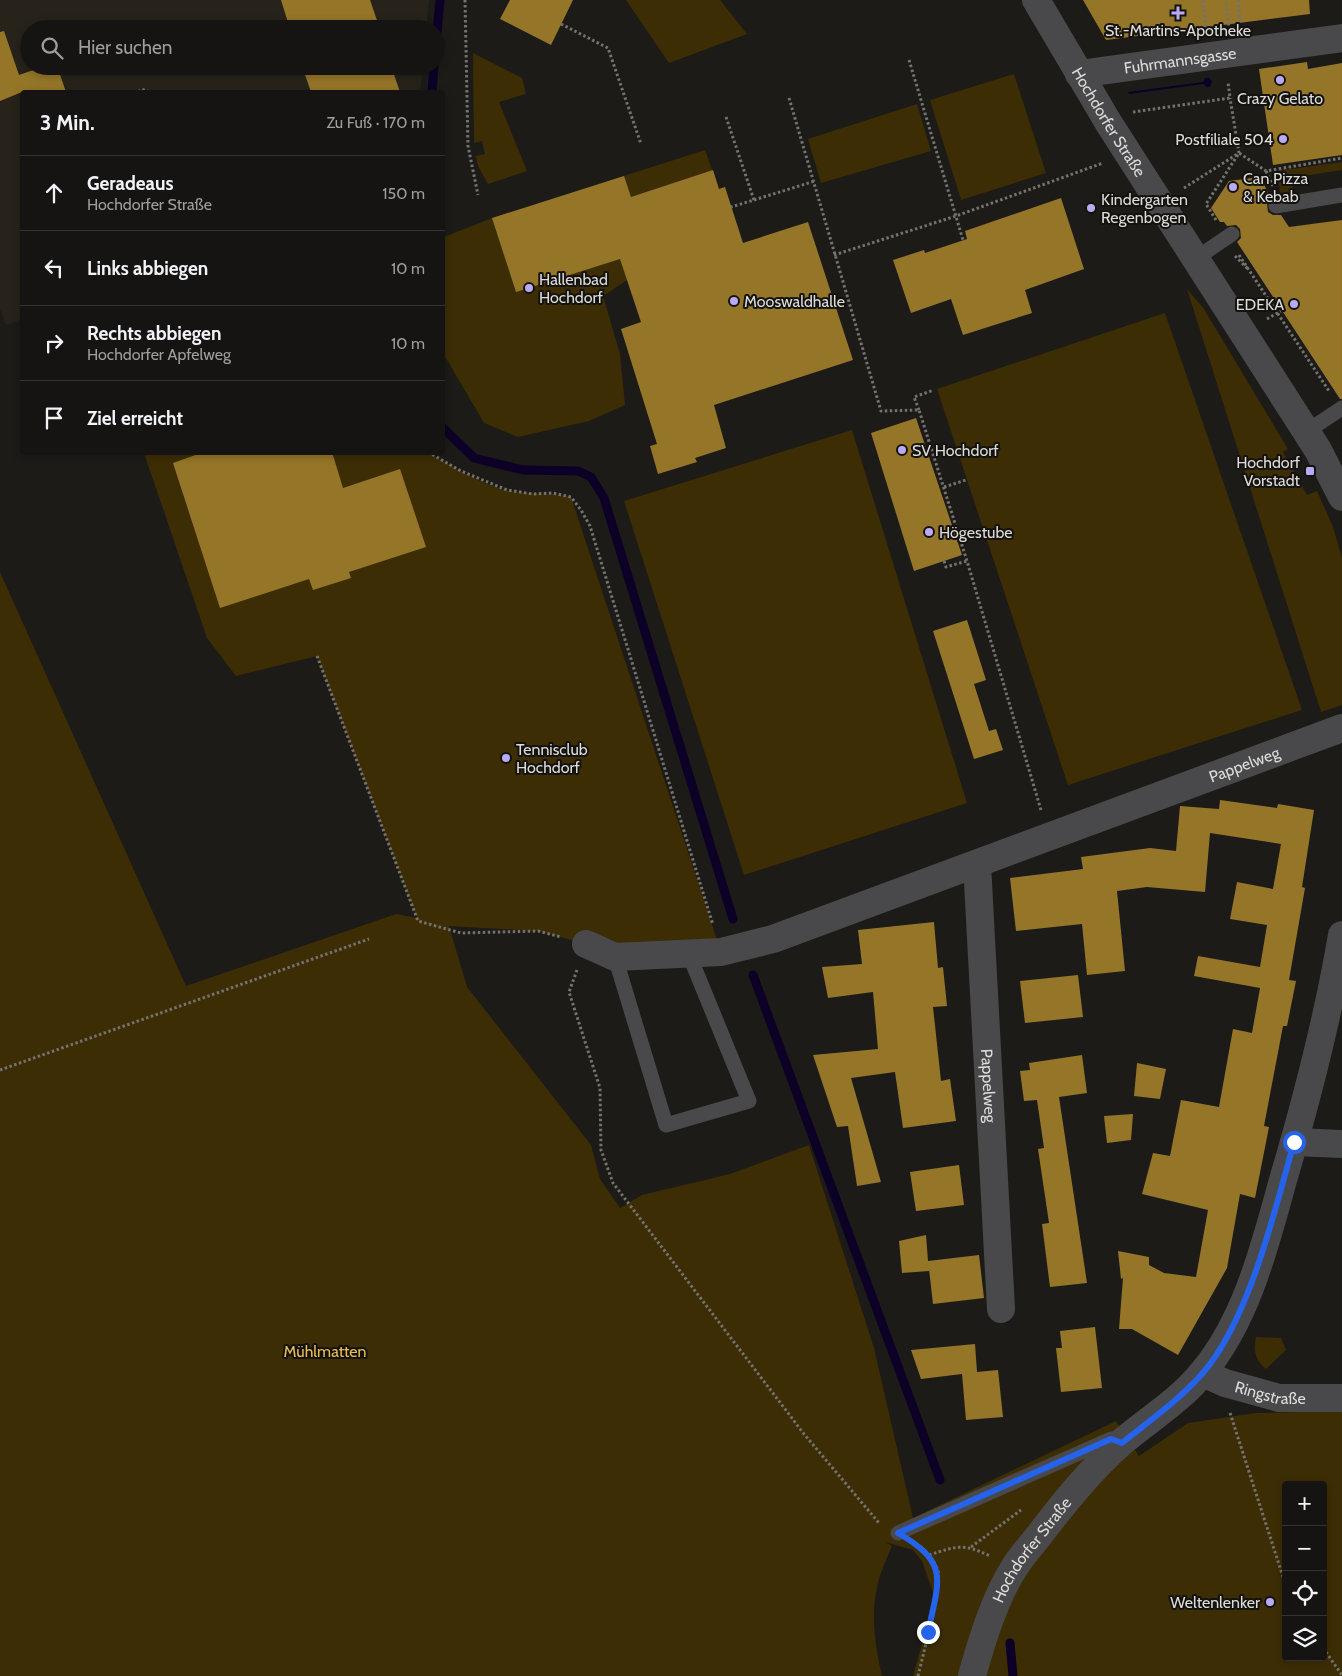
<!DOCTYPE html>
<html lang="de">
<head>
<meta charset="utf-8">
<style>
	:root { --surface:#161412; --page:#1f1d1b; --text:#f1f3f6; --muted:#9e9e9f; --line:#353332 }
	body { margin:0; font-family:Cabin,sans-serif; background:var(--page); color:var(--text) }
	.controls { position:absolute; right:15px; bottom:15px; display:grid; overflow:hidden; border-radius:5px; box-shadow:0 2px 8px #0003 }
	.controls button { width:45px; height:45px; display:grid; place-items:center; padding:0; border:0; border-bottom:1px solid var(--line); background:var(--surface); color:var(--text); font:25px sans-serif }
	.stop { position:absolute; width:15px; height:15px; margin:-11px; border:4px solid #2563eb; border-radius:50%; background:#fff }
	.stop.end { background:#2563eb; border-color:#fff; box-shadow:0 1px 5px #0008 }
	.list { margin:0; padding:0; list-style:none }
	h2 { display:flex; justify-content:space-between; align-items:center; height:65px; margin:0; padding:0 20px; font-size:21px }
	h2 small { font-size:16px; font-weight:400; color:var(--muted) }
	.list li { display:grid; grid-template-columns:32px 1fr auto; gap:15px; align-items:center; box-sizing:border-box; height:75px; padding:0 20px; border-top:1px solid var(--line) }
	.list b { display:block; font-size:19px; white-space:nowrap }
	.list p { margin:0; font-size:16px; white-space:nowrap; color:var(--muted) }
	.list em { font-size:16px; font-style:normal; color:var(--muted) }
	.icon { flex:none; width:28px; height:28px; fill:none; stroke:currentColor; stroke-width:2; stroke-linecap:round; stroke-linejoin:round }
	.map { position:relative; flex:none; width:1342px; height:1676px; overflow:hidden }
	.search { position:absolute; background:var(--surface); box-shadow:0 2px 8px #0003; left:20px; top:20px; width:425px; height:55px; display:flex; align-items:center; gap:12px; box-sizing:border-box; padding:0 18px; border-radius:28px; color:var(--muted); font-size:19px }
	.panel { position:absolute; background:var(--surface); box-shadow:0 2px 8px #0003; left:20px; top:90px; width:425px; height:365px; border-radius:5px }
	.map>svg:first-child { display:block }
</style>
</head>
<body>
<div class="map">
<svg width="1342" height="1676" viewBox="0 0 1342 1676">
	<rect width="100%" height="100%" fill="#1d1b18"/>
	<!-- built -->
	<polygon fill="#27231a" points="0,0 429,0 426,29 29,29 29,66 423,66 420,92 22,92 22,319 6,325 0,309"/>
	<!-- green -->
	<g fill="#3c2d04" fill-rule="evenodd">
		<polygon points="626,0 720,0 747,34 669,63"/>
		<polygon points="473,53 522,78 526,94 499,102 527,171 488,184 478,166 476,156 485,154 482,141 474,143"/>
		<polygon points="1014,74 1046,173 961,200 930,100"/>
		<polygon points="917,104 931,151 821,183 808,139"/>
		<polygon points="705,150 719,189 725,187 627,280 603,296 620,354 625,405 589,421 518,437 484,423 443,353 444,237 492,218"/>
		<polygon points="1342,162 1342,170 1291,178 1294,195 1281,197 1277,171"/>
		<polygon points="1187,289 1204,309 1288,449 1283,452 1307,495 1317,491 1333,527 1342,558 1342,705 1321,712"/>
		<polygon points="1165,313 1302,710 1068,785 937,389"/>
		<polygon points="852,430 967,803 744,875 624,501"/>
		<path d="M144,453h284c25,13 53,32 82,38 20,4 41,1 61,6l150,455 -135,-8 -48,-13 -89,-5 18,61 124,158 9,34 20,29 22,-13 88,-21 79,-29 65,203 39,170 203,-97 23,35 49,-33 68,-10 86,-2v265h-429l22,-78 -13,-37 -9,-11 -28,-8 7,4c-5,12 -11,25 -14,37 -8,31 -3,62 4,93h-882v-1104l186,414 210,-72 21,4 -100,-262 -81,20 -29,-38zM1286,1485h37v172h-37z"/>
		<path d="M1256,1337l25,1 5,12 -20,19c-11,-9 -13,-19 -10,-32z"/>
	</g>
	<!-- water -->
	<polygon fill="#0d0026" points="1205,78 1209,78 1212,81 1210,87 1207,87 1203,84 1129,94 1128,92 1203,82"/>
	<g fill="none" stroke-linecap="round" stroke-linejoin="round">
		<!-- stream -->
		<g stroke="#0d0026" stroke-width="9">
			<polyline points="436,43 440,0"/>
			<polyline points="432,92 434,66"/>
			<polyline points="442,427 474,458 523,470 578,471 591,477 604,498 733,919"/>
			<polyline points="753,975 940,1480"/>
			<polyline points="1010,1643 1013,1676"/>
		</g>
	</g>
	<!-- building -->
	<g fill="#957628">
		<polygon points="281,0 370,0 380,29 290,29"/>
		<polygon points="510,0 573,0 551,45 500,19"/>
		<polygon points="1083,0 1309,0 1310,14 1106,40"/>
		<polygon points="4,31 19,75 45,66 57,66 66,92 22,92 0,101 0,32"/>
		<polygon points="1307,62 1308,69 1342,63 1342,155 1273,165 1259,69"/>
		<polygon points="302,66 391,66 400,92 311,92"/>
		<polygon points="713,170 719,189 725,187 743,243 808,222 853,360 714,405 726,448 695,458 697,462 658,474 650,446 657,444 621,329 641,322 620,259 516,292 492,218 624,176 631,197"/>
		<polygon points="1260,177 1271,198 1267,203 1268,212 1273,215 1281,215 1289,227 1342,220 1342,399 1340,399 1237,242 1241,238 1240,229 1236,225 1227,226 1224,222 1220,222 1211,208 1229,181"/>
		<polygon points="1061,198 1084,269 1025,290 1032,313 963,335 951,299 911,313 893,260 924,250 925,253 967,239 965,231"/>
		<polygon points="916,418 962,555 914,571 871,433"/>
		<polygon points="204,452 332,452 343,488 400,469 426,547 349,572 351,578 313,590 309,579 220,608 173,463"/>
		<polygon points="967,620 986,680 974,684 989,731 996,729 1003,750 974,759 933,631"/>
		<polygon points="1220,800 1277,808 1278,804 1314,810 1302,887 1305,888 1289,980 1296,981 1287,1026 1283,1026 1264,1126 1269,1127 1255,1198 1240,1194 1227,1268 1178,1355 1132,1329 1119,1329 1123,1278 1121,1279 1118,1251 1149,1257 1149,1265 1164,1273 1196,1277 1208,1210 1142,1194 1153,1153 1170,1156 1181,1100 1219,1107 1233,1029 1252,1033 1260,988 1194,976 1198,956 1260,967 1267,925 1230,919 1237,882 1273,889 1281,844 1210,833 1205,892 1147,887 1117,891 1125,971 1087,975 1082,924 1016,931 1010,878 1083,869 1081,857 1150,848 1176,851 1180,806 1219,809"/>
		<polygon points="934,922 938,968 943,967 947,1006 933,1007 941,1081 950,1079 956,1121 903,1128 895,1072 851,1078 881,1182 857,1186 848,1126 837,1127 813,1055 878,1049 873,992 828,998 822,967 862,964 858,930"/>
		<polygon points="1078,975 1083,1017 1025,1023 1020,981"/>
		<polygon points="1082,1055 1087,1093 1059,1097 1087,1283 1050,1287 1042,1224 1049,1223 1038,1149 1044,1148 1037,1100 1024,1101 1020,1071 1030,1070 1029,1063"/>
		<polygon points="1137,1063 1166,1069 1160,1099 1134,1096"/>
		<polygon points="1133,1114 1131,1140 1107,1143 1104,1116"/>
		<polygon points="959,1165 964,1205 916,1211 910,1172"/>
		<polygon points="926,1235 928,1261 979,1255 984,1298 933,1304 929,1269 929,1271 902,1273 899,1241"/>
		<polygon points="1095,1327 1102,1388 1061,1392 1056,1348 1062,1348 1060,1331"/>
		<polygon points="975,1344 977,1372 998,1370 1003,1417 966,1420 962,1374 921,1379 911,1350"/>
	</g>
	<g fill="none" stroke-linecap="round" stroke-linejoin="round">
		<!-- path -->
		<g stroke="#74726f" stroke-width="3" stroke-dasharray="2.5 2.5" stroke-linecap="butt">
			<polyline points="465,0 468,146 478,195"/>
			<polyline points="1203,0 1206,29"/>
			<polyline points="1238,0 1240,24"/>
			<polyline points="1226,3 1229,27"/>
			<polyline points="561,24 608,48 641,144"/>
			<polyline points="909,60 963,240"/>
			<polyline points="139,92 141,89 151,92"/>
			<polyline points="789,98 881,411 919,410 967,561 1041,810"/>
			<polyline points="1133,112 1230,98 1228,82"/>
			<polyline points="726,117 754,200 731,207"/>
			<polyline points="1266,171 1273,186"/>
			<polyline points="1184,188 1239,153 1230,98"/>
			<polyline points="754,200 815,181"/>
			<polyline points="1216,220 1206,204 1239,153 1266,171 1342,158"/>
			<polyline points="834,255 956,216 1103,163"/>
			<polyline points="1239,255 1329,391"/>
			<polyline points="1235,256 1248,269"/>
			<polyline points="1267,319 1281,311"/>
			<polyline points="919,410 914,397 934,390"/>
			<polyline points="428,452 461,471 507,490 533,494 553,493 571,497 581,510 590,526 713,925"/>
			<polyline points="944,487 966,480"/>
			<polyline points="944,561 946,567 967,561"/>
			<polyline points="317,656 418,921 461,933 538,931 561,937"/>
			<polyline points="577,970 569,992 600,1088 601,1150 613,1183 804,1434 879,1523"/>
			<polyline points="0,1070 369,939"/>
			<polyline points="1230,1413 1286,1586"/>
			<polyline points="971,1547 1021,1510"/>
			<path d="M929,1555c28,-9 34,-12 61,1"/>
			<polyline points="1323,1648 1342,1675"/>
			<path d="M918,1676c4,-17 24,-92 20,-105 -3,-10 -11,-18 -18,-25"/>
		</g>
		<!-- service -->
		<g stroke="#49494b" stroke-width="15">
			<polyline points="1276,206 1342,195"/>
			<polyline points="1195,259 1232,234"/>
			<polyline points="1306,432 1342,408"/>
			<polyline points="615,957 666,1125 749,1101 688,952"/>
			<polyline points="898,1533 1111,1439 1118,1441"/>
		</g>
		<!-- minor -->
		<g stroke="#49494b" stroke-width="28">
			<path id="s1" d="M1079,74l263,-36"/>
			<path id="s2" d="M977,864l24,445"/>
			<path id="s3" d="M586,944l29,13 106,-5 52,-13 569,-211"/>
			<polyline points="1294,1142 1342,1144"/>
			<path id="s4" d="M1203,1373l22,10 54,15h63"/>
		</g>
		<!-- tertiary -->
		<g stroke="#49494b" stroke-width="28">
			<path id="s5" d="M1036,0l72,122 210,328 24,47"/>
			<path id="s6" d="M972,1676c10,-36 22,-76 42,-108 6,-10 15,-20 23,-30 26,-34 53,-68 85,-96 27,-23 59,-42 81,-70 44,-53 62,-127 80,-192 24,-81 45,-162 59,-245"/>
		</g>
	</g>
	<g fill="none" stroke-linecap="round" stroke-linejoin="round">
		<!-- route -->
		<path stroke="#2563eb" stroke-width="6" d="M928,1632c11,-52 22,-69 -30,-99l213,-94 11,4c27,-22 57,-43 80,-69 47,-53 73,-164 92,-232"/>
	</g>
	<!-- markers -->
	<g fill="#baaaf6" stroke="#14120f" stroke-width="2">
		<path d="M1175.5 5.5h5v5h5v5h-5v5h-5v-5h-5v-5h5z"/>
		<circle cx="1280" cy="80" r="5"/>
		<circle cx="1283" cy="139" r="5"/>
		<circle cx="1233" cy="187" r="5"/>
		<circle cx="1091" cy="208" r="5"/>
		<circle cx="529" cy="288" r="5"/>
		<circle cx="734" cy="301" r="5"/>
		<circle cx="1294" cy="304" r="5"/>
		<circle cx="902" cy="450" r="5"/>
		<rect x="1305" y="466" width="10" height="10" rx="2.5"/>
		<circle cx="929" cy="532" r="5"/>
		<circle cx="506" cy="758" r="5"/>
		<circle cx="1270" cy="1602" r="5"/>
	</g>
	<g text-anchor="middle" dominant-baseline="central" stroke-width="4" stroke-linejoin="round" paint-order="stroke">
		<!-- poi labels -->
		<g font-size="16" fill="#dddcda" stroke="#14120f" text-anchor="start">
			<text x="1178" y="30" text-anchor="middle">St.-Martins-Apotheke</text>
			<text x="1280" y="98" text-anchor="middle">Crazy Gelato</text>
			<text x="1273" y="139" text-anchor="end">Postfiliale 504</text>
			<text x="1243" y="178">Can Pizza<tspan x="1243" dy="18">&amp; Kebab</tspan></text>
			<text x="1101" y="199">Kindergarten<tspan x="1101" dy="18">Regenbogen</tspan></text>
			<text x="539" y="279">Hallenbad<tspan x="539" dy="18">Hochdorf</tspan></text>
			<text x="744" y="301">Mooswaldhalle</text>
			<text x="1284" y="304" text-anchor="end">EDEKA</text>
			<text x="912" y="450">SV Hochdorf</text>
			<text x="1300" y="462" text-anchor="end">Hochdorf<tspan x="1300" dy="18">Vorstadt</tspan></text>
			<text x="939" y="532">Högestube</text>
			<text x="516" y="749">Tennisclub<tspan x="516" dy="18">Hochdorf</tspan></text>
			<text x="1260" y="1602" text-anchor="end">Weltenlenker</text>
		</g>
		<!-- street labels -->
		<g font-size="16" fill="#dddcda" stroke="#14120f">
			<text stroke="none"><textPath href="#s1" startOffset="102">Fuhrmannsgasse</textPath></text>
			<text stroke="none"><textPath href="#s5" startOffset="142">Hochdorfer Straße</textPath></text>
			<text stroke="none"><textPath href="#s3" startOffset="694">Pappelweg</textPath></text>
			<text stroke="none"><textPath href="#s2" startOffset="222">Pappelweg</textPath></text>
			<text stroke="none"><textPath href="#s4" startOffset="71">Ringstraße</textPath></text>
			<text stroke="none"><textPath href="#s6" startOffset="141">Hochdorfer Straße</textPath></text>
		</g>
		<!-- park labels -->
		<g font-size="16" fill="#ebbe56" stroke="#14120f">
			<text x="325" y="1351">Mühlmatten</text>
		</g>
	</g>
</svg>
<div class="controls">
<button>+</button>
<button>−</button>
<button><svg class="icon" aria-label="locate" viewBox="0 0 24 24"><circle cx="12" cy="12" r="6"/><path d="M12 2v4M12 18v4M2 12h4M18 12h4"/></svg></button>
<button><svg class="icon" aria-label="layers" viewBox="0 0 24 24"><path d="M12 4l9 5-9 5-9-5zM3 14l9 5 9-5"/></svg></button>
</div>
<div class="stop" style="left:1294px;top:1142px"></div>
<div class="stop end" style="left:928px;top:1632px"></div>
<div class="search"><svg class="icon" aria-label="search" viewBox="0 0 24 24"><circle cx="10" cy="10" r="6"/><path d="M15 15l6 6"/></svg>Hier suchen</div>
<section class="panel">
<h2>3 Min.<small>Zu Fuß · 170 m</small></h2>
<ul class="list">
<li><svg class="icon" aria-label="ahead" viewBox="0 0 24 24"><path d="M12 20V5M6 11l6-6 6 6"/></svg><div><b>Geradeaus</b><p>Hochdorfer Straße</p></div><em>150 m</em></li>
<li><svg class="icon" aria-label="left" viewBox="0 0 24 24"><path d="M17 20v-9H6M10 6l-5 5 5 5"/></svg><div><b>Links abbiegen</b></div><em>10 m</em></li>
<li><svg class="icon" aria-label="right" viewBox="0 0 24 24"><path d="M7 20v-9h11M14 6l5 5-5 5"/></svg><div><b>Rechts abbiegen</b><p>Hochdorfer Apfelweg</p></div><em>10 m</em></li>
<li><svg class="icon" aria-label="arrive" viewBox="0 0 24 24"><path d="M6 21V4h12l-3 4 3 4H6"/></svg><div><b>Ziel erreicht</b></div></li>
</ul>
</section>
</div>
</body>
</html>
